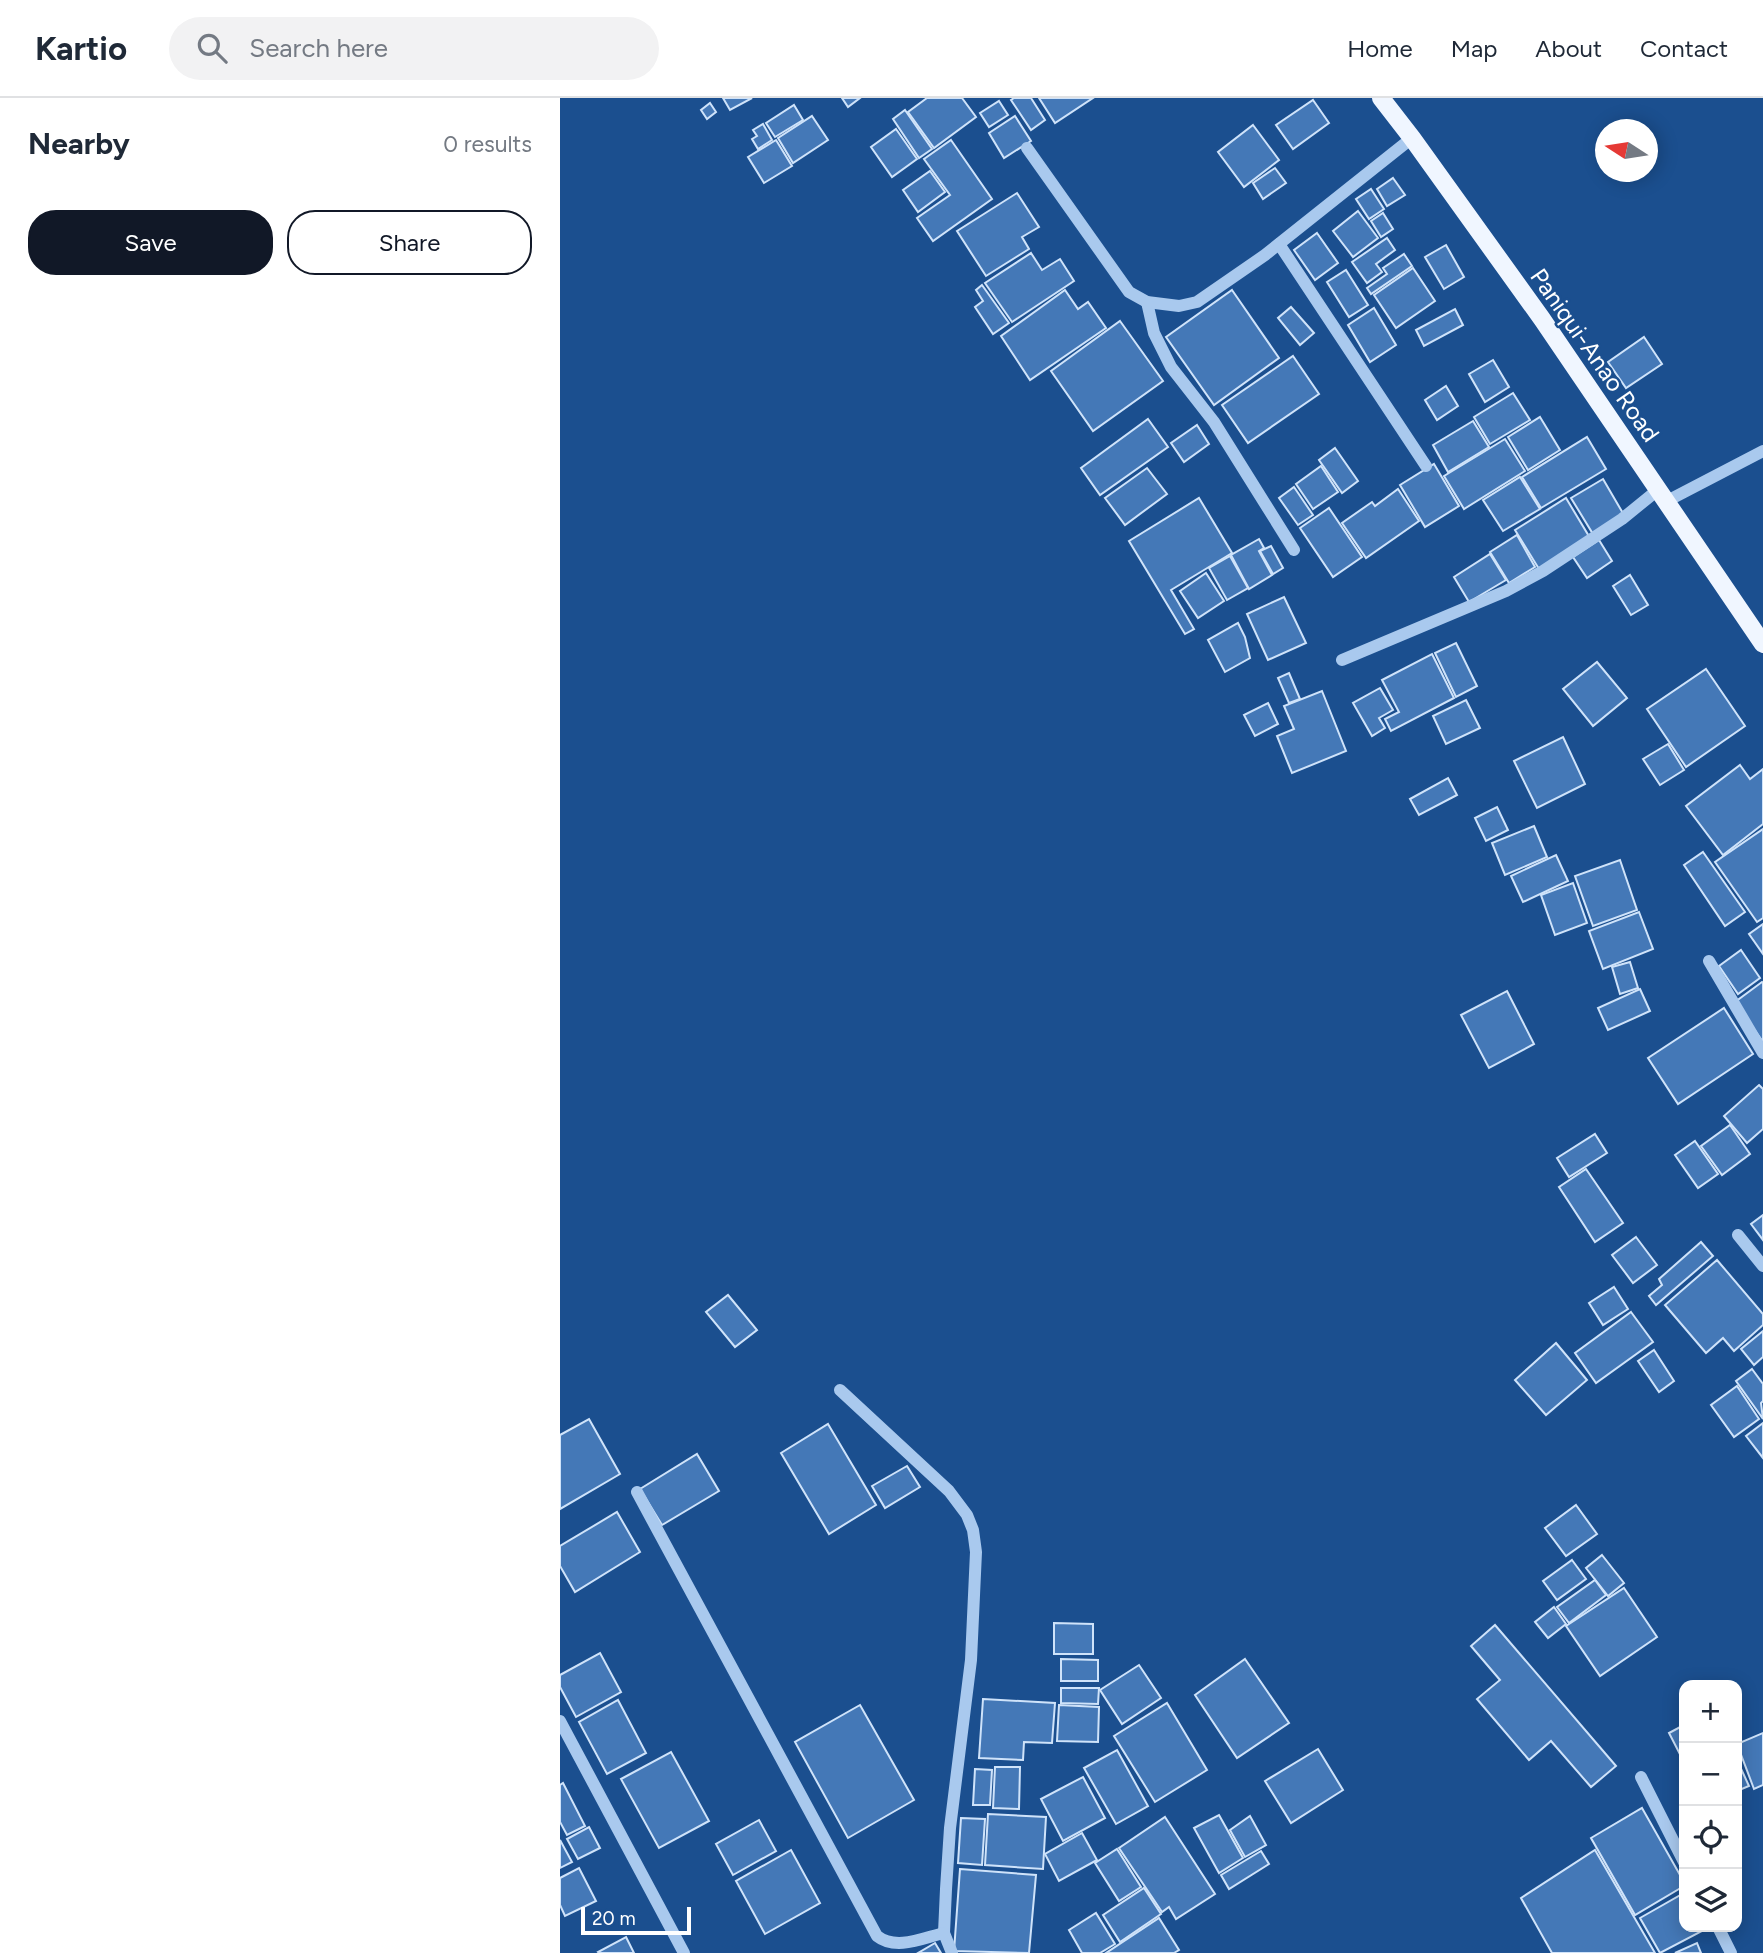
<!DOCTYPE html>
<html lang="en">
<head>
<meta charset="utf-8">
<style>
	:root { --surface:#fff; --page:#f2f2f3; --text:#1f2937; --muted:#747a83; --line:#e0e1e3; --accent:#111827 }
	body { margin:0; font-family:Figtree,sans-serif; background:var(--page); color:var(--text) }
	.controls { position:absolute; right:21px; bottom:21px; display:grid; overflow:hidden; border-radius:14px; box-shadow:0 4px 18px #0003 }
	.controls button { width:63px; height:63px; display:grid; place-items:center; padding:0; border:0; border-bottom:2px solid var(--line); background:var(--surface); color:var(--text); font:35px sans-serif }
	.compass { position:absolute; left:1035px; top:21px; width:63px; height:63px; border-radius:50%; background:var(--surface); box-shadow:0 4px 18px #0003; rotate:282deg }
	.scale { position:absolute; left:21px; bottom:18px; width:110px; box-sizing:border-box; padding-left:7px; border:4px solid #fff; border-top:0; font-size:19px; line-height:24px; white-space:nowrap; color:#fff; -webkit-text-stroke:5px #1b4f8f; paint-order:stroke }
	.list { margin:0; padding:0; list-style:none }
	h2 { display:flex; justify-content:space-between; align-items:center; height:91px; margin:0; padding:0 28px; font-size:30px }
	h2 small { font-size:23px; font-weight:400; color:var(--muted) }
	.actions { display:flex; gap:14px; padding:21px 28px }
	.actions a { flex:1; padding:16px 0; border:2px solid var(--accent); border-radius:28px; text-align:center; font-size:24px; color:var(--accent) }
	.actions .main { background:var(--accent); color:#fff }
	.icon { flex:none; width:38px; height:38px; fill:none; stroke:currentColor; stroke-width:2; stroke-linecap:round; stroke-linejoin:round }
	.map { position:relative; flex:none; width:1203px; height:1855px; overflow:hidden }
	header { display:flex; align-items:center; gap:42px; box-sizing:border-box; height:98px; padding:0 35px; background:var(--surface); border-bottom:2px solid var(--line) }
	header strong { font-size:33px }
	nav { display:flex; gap:38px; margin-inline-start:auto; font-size:24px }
	.search { width:490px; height:63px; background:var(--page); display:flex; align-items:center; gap:18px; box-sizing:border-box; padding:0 24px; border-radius:38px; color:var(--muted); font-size:26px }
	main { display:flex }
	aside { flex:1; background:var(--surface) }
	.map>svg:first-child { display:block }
</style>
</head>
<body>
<header>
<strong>Kartio</strong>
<div class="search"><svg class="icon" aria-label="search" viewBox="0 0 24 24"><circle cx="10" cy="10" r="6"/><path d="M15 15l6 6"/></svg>Search here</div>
<nav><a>Home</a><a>Map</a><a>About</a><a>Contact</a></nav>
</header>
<main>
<aside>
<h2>Nearby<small>0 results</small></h2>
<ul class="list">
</ul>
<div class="actions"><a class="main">Save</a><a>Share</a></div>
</aside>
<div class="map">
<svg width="1203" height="1855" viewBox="0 0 1203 1855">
	<rect width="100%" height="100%" fill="#1b4f8f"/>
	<!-- building -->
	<g fill="#4478b7" stroke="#cfe3fa" stroke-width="2">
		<polygon points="163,0 192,0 170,12"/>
		<polygon points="282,0 300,0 288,9"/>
		<polygon points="367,0 402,0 416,19 374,50 348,14"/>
		<polygon points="454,0 471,0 485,22 471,32 451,2"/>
		<polygon points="479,0 533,0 495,25"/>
		<polygon points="753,2 769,25 733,51 716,27"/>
		<polygon points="439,3 448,17 429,29 420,15"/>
		<polygon points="150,5 156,14 147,21 141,12"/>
		<polygon points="234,7 243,22 215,39 206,25"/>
		<polygon points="345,12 372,51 359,60 333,21"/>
		<polygon points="252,18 268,42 233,65 218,40"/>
		<polygon points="455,18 471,43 444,60 429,35"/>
		<polygon points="203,26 212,42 198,51 192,41 197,38 193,32"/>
		<polygon points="693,27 719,62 684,89 658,54"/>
		<polygon points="336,31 357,61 332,79 311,49"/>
		<polygon points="216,42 232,68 204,85 188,59"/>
		<polygon points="391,42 432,101 373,143 357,120 390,97 364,61"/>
		<polygon points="715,70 726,85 703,101 693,85"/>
		<polygon points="370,73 385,94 358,114 343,92"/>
		<polygon points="833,80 845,97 827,108 817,91"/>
		<polygon points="811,91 824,111 809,121 796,101"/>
		<polygon points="457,95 479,129 462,139 469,151 426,178 397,133"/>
		<polygon points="798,113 818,140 793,159 773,133"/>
		<polygon points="823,115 833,131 821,139 811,123"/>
		<polygon points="757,135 778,165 755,182 734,152"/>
		<polygon points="827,140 835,152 816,166 822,174 807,185 792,164"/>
		<polygon points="886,147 904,179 884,191 865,159"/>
		<polygon points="471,155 482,172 500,161 514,183 452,224 425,185"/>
		<polygon points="844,156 852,168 811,196 807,190 827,176 823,170"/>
		<polygon points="853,170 875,203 836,230 814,197"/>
		<polygon points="786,172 808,207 789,219 767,184"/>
		<polygon points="422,187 449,225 433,236 415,209 423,203 416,192"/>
		<polygon points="505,192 518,211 528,204 546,230 470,282 441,238"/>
		<polygon points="672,192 719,260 654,307 606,239"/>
		<polygon points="731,209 754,235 740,247 718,220"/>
		<polygon points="814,210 836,247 810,264 788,227"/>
		<polygon points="895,211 903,227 864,248 856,232"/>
		<polygon points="560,223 603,283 533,333 491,273"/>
		<polygon points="1084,239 1102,266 1066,290 1048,264"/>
		<polygon points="733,258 759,296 688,345 662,307"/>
		<polygon points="933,262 949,289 925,304 909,276"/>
		<polygon points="886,288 898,308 877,322 865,302"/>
		<polygon points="953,295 970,322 930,346 914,319"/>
		<polygon points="980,319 1000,352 968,372 948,339"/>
		<polygon points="588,321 608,349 540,397 521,370"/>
		<polygon points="913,323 929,349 888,374 873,347"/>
		<polygon points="637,327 649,346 624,364 611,345"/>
		<polygon points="1027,339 1046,371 981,410 962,379"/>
		<polygon points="945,341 965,373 904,411 884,378"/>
		<polygon points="775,350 798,383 782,395 759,362"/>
		<polygon points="874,366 899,408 865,429 840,387"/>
		<polygon points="761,368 778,394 753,411 736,386"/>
		<polygon points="587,370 607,396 565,427 545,400"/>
		<polygon points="960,379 980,411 943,433 923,402"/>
		<polygon points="1043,381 1064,417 1033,436 1011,400"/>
		<polygon points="734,389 753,417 738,427 719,400"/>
		<polygon points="838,391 859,423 806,460 782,425 812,404 815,408"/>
		<polygon points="639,400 672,455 611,492 634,531 625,536 569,443"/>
		<polygon points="1006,400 1030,440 979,471 955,432"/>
		<polygon points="769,410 802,459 773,479 740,430"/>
		<polygon points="957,437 975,469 949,485 930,454"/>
		<polygon points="699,441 704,450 699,453 712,477 689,491 671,457"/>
		<polygon points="1039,442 1052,463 1027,480 1013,459"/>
		<polygon points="711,448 723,470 713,476 700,453"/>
		<polygon points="930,456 946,482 909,504 894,479"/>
		<polygon points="670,458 688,490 667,502 649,470"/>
		<polygon points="646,475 664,503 638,520 620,493"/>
		<polygon points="1070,477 1088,507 1071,517 1053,488"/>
		<polygon points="724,499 746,545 708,562 687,516"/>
		<polygon points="678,525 685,539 690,560 665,574 648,542"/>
		<polygon points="896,545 917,588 896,599 875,555"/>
		<polygon points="872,556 894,600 831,633 825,621 839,614 822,582"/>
		<polygon points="1037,564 1067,600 1033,628 1003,591"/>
		<polygon points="1146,571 1185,628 1126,669 1087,611"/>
		<polygon points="729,575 740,601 729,605 718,580"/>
		<polygon points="820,590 833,612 819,620 825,630 812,638 793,605"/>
		<polygon points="762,593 786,653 732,675 717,638 734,631 724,608"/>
		<polygon points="906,602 920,630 886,646 873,618"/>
		<polygon points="708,605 718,626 695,638 684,617"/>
		<polygon points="1003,639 1025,686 977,710 954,663"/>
		<polygon points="1108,646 1124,672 1100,687 1083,661"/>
		<polygon points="1180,667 1190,681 1203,671 1203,726 1163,757 1126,708"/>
		<polygon points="888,680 897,697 859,717 850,701"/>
		<polygon points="937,709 948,732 926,743 915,720"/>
		<polygon points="974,728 987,759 945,777 932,745"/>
		<polygon points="1203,731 1203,820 1197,824 1155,764"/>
		<polygon points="1143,754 1185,814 1165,828 1124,767"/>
		<polygon points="996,757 1008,783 963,804 951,778"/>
		<polygon points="1060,762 1077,812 1033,828 1015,778"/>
		<polygon points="1013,785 1027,825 995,837 981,797"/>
		<polygon points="1079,814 1093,851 1043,871 1029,833"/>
		<polygon points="1203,826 1203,856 1189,836"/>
		<polygon points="1181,852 1200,880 1178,896 1159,868"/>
		<polygon points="1070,864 1078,890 1060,896 1052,869"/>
		<polygon points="1202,884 1203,885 1203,944 1175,904"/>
		<polygon points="1080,891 1090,913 1048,932 1038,910"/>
		<polygon points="947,893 974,946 929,970 901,917"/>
		<polygon points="1164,910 1193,956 1118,1006 1088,960"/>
		<polygon points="1199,987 1203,991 1203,1031 1187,1045 1164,1018"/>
		<polygon points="1170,1027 1190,1056 1162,1077 1141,1048"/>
		<polygon points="1035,1036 1047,1055 1009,1079 997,1060"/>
		<polygon points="1135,1043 1158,1076 1138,1090 1115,1057"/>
		<polygon points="1026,1071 1063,1125 1035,1144 999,1089"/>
		<polygon points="1203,1117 1203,1142 1191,1126"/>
		<polygon points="1076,1139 1097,1167 1073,1185 1052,1157"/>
		<polygon points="1141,1144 1153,1158 1096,1207 1089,1198 1102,1187 1099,1181"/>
		<polygon points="1157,1162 1203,1216 1203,1227 1174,1253 1163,1240 1146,1255 1105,1207"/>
		<polygon points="1054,1189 1068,1211 1043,1227 1029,1205"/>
		<polygon points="168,1197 197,1232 175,1249 146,1214"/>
		<polygon points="1071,1214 1093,1244 1036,1285 1015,1255"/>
		<polygon points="1203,1233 1203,1259 1194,1267 1181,1251"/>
		<polygon points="996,1245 1027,1282 986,1317 955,1282"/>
		<polygon points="1094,1252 1114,1283 1099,1294 1078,1263"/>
		<polygon points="1192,1271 1203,1286 1203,1303 1201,1305 1203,1321 1176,1283"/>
		<polygon points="1177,1288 1199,1321 1174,1339 1151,1307"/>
		<polygon points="29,1321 60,1376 0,1411 0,1337"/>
		<polygon points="1203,1325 1203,1360 1186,1338"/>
		<polygon points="268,1326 316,1407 269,1436 221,1355"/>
		<polygon points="137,1356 159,1393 102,1427 80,1391"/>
		<polygon points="347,1368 360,1389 325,1410 312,1388"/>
		<polygon points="1016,1407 1037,1436 1006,1458 985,1430"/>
		<polygon points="57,1414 80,1454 15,1494 0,1468 0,1448"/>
		<polygon points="1042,1457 1064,1485 1048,1498 1026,1470"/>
		<polygon points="1012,1462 1026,1481 997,1502 983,1483"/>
		<polygon points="1035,1482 1046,1497 1009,1525 997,1509"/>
		<polygon points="1064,1490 1097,1539 1040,1578 1006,1528"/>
		<polygon points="994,1509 1006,1526 988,1540 975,1524"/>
		<polygon points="494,1525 533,1526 533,1556 494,1556"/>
		<polygon points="935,1527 1056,1668 1031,1689 991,1643 969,1662 917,1601 940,1582 911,1548"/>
		<polygon points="40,1555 61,1594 16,1619 0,1589 0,1577"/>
		<polygon points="501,1561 538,1562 538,1583 501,1583"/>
		<polygon points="685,1561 729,1625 677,1660 635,1597"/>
		<polygon points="579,1567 601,1600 562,1626 540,1592"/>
		<polygon points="501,1590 539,1590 538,1606 501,1605"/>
		<polygon points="423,1601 495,1605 492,1645 464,1644 463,1662 419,1660"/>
		<polygon points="58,1602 86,1655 47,1676 19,1624"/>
		<polygon points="607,1605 647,1672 595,1704 554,1638"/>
		<polygon points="300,1607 354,1702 288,1740 235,1644"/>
		<polygon points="499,1607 539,1609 538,1644 497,1643"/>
		<polygon points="1124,1627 1124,1664 1109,1635"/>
		<polygon points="1203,1635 1203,1687 1194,1691 1177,1646"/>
		<polygon points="758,1651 783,1692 731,1725 705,1683"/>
		<polygon points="557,1652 588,1708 556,1726 524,1670"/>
		<polygon points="111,1654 149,1723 99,1750 61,1681"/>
		<polygon points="1177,1662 1189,1688 1177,1693"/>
		<polygon points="435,1669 460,1669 459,1711 433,1710"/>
		<polygon points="415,1671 432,1672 430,1707 413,1707"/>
		<polygon points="523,1679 545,1720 503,1743 481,1701"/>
		<polygon points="3,1685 25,1728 7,1737 0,1724 0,1687"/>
		<polygon points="1082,1710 1124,1784 1124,1788 1075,1817 1031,1740"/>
		<polygon points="428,1716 486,1719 483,1771 425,1767"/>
		<polygon points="659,1717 683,1760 659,1775 634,1730"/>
		<polygon points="690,1718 706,1747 685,1759 670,1732"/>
		<polygon points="605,1719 655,1796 616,1821 609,1809 602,1814 559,1750"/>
		<polygon points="401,1720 425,1721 422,1767 398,1765"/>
		<polygon points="199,1722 216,1753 173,1777 156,1746"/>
		<polygon points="29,1729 40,1750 18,1761 7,1741"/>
		<polygon points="522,1735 537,1762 499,1783 485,1756"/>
		<polygon points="0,1742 12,1764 0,1770"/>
		<polygon points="557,1751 581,1789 559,1803 535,1765"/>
		<polygon points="231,1752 260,1805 205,1836 176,1783"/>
		<polygon points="1035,1752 1095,1855 992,1855 961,1800"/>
		<polygon points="701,1753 709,1766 669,1791 661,1777"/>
		<polygon points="19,1770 36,1803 5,1818 0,1807 0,1780"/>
		<polygon points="400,1771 476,1777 469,1855 394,1853"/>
		<polygon points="584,1790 601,1816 560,1844 543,1817"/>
		<polygon points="1124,1795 1124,1829 1142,1829 1144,1832 1100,1855 1080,1820"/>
		<polygon points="536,1815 555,1846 540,1855 522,1855 509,1832"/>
		<polygon points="599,1820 619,1852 614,1855 546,1855"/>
		<polygon points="66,1839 74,1855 39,1855 38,1854"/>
		<polygon points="375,1845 381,1855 358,1855"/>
		<polygon points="1137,1845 1141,1855 1115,1855"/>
	</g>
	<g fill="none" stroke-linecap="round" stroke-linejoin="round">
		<!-- minor -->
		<g stroke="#a9c9ee" stroke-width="12">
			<polyline points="467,50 569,194 587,204 619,208 637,204 705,157 852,40"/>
			<polyline points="719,146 866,368"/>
			<polyline points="587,204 594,235 611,269 654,324 734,452"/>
			<polyline points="1107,403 1203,353"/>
			<polyline points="782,562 946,493 983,473 1062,421 1099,391"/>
			<polyline points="1149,863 1203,955"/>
			<polyline points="1178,1137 1203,1168"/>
			<polyline points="280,1292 389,1393 407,1417 413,1432 416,1454 411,1562 390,1730 386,1791 384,1835 392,1855"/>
			<path d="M77,1394l240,444c19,15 46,2 67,-3"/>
			<polyline points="0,1623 124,1855"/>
			<polyline points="1081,1679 1124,1764"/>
			<polyline points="1158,1829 1171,1855"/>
		</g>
		<!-- major -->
		<polyline stroke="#f0f6ff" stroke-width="18" points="821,0 852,40 982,221 1203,546"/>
	</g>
	<g text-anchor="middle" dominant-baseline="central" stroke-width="5" stroke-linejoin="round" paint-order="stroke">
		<!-- street labels -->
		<g font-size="24" fill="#fff" stroke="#1b4f8f">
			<text transform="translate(1035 257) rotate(55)">Paniqui-Anao Road</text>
		</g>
	</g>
</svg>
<div class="controls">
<button>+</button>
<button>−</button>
<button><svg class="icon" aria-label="locate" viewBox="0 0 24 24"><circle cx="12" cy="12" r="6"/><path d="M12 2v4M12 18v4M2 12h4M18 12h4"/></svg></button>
<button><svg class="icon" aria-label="layers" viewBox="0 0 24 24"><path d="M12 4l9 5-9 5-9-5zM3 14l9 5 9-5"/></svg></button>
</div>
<svg class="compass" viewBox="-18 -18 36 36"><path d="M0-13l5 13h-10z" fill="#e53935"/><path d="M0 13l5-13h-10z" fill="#747a83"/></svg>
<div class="scale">20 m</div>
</div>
</main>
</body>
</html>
